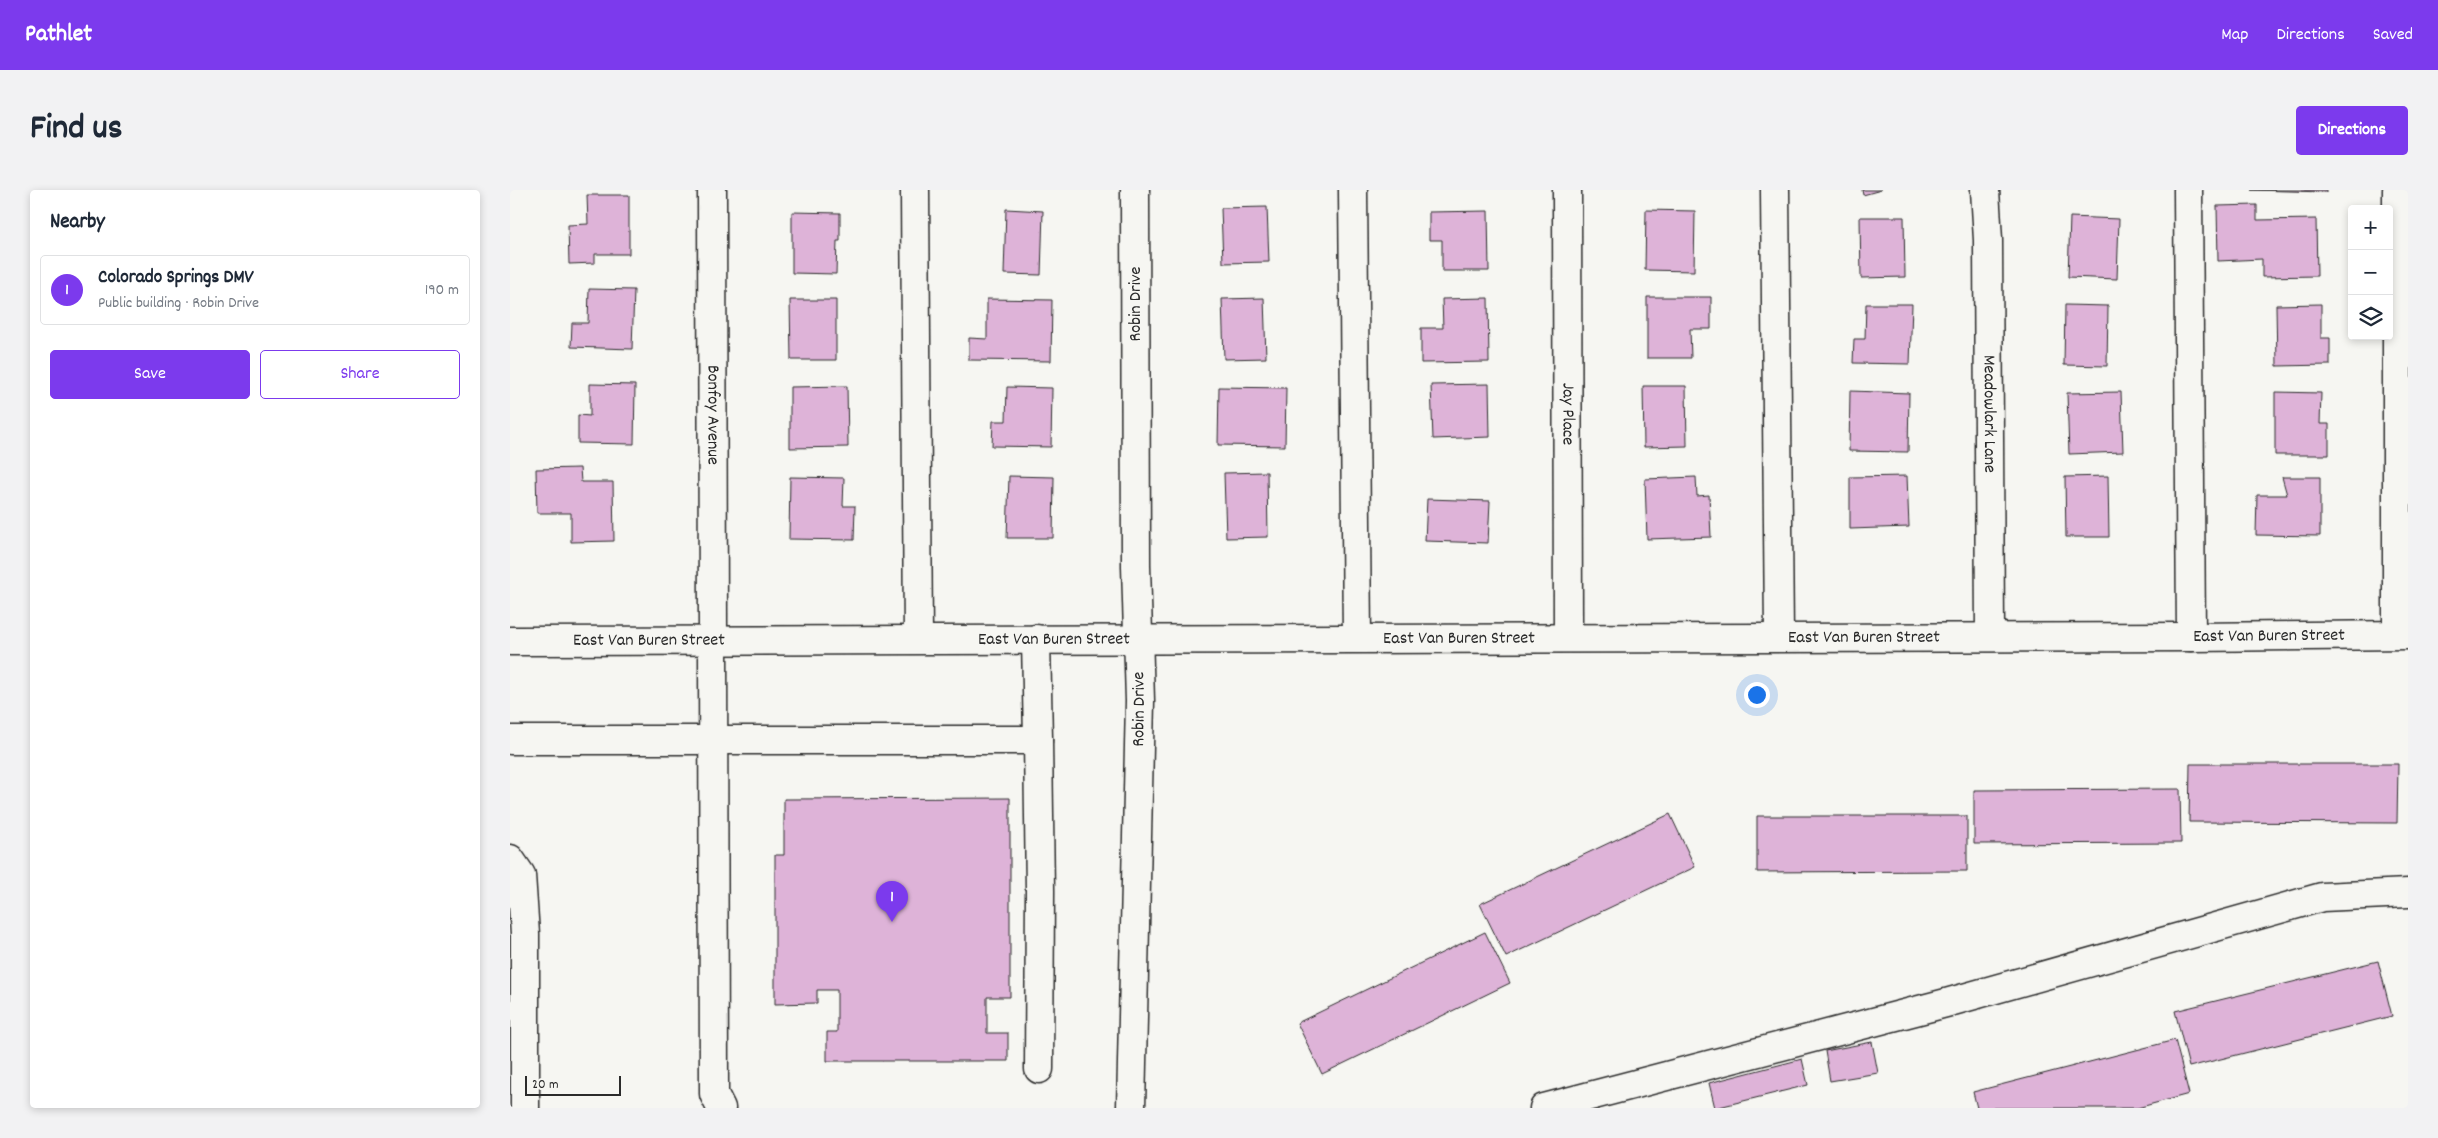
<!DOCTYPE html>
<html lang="en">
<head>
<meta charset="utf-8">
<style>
	:root { --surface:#fff; --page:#f2f2f3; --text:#1f2937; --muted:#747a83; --line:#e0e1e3; --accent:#7c3aed }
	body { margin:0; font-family:Dekko,sans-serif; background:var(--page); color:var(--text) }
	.controls { position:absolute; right:15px; top:15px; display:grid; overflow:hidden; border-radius:5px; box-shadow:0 2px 8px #0003 }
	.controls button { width:45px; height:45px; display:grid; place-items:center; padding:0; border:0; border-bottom:1px solid var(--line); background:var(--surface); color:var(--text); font:25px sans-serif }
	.scale { position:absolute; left:15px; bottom:12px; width:96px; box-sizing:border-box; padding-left:5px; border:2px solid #2b2b2b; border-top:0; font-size:14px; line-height:18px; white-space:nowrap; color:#2b2b2b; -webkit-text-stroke:4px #f6f6f2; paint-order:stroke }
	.you { position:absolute; left:1246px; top:504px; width:18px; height:18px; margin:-12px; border:4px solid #fff; border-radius:50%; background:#1a73e8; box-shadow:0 0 0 8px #1a73e833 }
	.badge { display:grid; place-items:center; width:32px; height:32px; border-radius:50%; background:var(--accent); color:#fff; font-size:16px; font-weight:700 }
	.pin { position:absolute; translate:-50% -41px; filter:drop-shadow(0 1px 2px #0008) }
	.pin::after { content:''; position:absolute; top:26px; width:18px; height:15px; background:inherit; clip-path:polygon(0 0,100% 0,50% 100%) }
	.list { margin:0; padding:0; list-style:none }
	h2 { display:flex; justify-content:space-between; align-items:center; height:65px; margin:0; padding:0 20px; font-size:21px }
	h2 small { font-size:16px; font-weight:400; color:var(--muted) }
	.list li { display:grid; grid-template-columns:32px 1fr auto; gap:15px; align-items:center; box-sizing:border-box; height:70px; margin:0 10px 10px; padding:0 10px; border:1px solid var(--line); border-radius:5px }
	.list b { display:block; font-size:19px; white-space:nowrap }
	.list p { margin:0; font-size:16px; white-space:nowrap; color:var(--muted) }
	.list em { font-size:16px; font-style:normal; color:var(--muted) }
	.actions { display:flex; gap:10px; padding:15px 20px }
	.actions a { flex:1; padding:11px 0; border:1px solid var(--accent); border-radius:5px; text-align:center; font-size:18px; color:var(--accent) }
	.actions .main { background:var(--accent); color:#fff }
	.icon { flex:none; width:28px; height:28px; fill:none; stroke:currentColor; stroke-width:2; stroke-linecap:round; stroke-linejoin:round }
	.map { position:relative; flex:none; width:1898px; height:918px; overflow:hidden; border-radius:5px }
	header { display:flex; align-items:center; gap:30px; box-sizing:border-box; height:70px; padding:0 25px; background:var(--accent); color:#fff }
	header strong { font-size:24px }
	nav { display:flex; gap:28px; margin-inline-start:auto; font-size:18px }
	.intro { display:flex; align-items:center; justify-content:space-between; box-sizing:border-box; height:120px; padding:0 30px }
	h1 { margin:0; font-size:35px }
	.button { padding:12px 22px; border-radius:5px; background:var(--accent); color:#fff; font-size:18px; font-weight:700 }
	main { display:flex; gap:30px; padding:0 30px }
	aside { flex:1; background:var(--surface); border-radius:5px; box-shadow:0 2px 8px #0003 }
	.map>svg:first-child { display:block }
</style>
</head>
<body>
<header>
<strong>Pathlet</strong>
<nav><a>Map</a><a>Directions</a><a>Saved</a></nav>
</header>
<div class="intro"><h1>Find us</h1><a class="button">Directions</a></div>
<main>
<aside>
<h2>Nearby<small></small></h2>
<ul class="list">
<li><span class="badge">1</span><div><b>Colorado Springs DMV</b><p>Public building · Robin Drive</p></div><em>190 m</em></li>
</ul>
<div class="actions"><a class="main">Save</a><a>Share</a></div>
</aside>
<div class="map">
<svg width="1898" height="918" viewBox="0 0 1898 918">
	<rect width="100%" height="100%" fill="#f6f6f2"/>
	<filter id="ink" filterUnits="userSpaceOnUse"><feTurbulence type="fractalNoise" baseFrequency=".02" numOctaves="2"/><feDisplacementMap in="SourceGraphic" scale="10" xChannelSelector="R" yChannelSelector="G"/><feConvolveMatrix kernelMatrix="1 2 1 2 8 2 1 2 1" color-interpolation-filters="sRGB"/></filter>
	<g filter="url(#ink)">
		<!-- building -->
		<g fill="#deb3d8" stroke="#2b2b2b">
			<polygon points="1352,0 1371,0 1353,5"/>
			<polygon points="1741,0 1816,0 1816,2"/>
			<polygon points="77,5 119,5 119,64 85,64 85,73 59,74 58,35 78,34"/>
			<polygon points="1747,15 1747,30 1806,29 1807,86 1752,87 1752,69 1708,71 1707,16"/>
			<polygon points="757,17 759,72 713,73 711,18"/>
			<polygon points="496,19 533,21 531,85 494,84"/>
			<polygon points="1136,20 1185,21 1184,81 1135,80"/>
			<polygon points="978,21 979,81 932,81 932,50 919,50 919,22"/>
			<polygon points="282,22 330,23 330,51 327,51 326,84 282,83"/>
			<polygon points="1350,27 1394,27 1395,87 1351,88"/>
			<polygon points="1560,27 1609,29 1607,89 1558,87"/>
			<polygon points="79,99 124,100 122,159 61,157 62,133 78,133"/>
			<polygon points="1137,107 1201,107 1201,139 1180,139 1181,168 1137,168"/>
			<polygon points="754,108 756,168 714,169 712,109"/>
			<polygon points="978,108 979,172 911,173 911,138 933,138 932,109"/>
			<polygon points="477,109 542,110 541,171 459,170 459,148 477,149"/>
			<polygon points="280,110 326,110 326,170 281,170"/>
			<polygon points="1356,114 1402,114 1400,174 1343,173 1344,149 1355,149"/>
			<polygon points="1811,114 1811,148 1820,148 1820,175 1767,176 1766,115"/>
			<polygon points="1555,115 1598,116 1597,176 1554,175"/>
			<polygon points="80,194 125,195 124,254 68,253 68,225 80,226"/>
			<polygon points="979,194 980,247 923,249 921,195"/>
			<polygon points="337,196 338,257 280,258 280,197"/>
			<polygon points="1133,196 1176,196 1177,256 1134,257"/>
			<polygon points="497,197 542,198 541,257 482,256 483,231 496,231"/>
			<polygon points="709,197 776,198 775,256 708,255"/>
			<polygon points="1340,201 1399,203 1398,262 1339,261"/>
			<polygon points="1611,202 1613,262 1559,264 1557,203"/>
			<polygon points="1765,202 1811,203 1810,234 1819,234 1819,265 1765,265"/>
			<polygon points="70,278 71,292 103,292 104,351 61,352 61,323 27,323 26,279"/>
			<polygon points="757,282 758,347 716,348 714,283"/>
			<polygon points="499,286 544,287 543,348 497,348"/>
			<polygon points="1397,286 1399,337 1340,339 1340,287"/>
			<polygon points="1598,286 1599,347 1556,347 1555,287"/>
			<polygon points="280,287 334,288 333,316 345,316 344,350 279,349"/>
			<polygon points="1186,287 1187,306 1199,305 1201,347 1137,349 1135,289"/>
			<polygon points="1772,287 1810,287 1810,346 1746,345 1747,305 1777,305"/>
			<polygon points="917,309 980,311 978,353 915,351"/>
			<polygon points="1680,574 1888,574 1887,633 1679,632"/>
			<polygon points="1670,599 1671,653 1464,654 1464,600"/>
			<polygon points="500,608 500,807 477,807 477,843 498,843 498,871 317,871 317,842 327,842 327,800 307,800 307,813 265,814 265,665 274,665 274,609"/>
			<polygon points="1160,624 1185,677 996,767 970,714"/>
			<polygon points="1247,626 1457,626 1457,681 1247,682"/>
			<polygon points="975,742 1000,793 812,884 787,833"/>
			<polygon points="1868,771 1882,826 1679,877 1665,821"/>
			<polygon points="1665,850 1679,904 1627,918 1467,918 1463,902"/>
			<polygon points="1362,852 1368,883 1320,891 1315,861"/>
			<polygon points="1292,869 1298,895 1205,918 1199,893"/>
		</g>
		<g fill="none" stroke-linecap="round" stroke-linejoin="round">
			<defs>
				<g id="minor">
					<path id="s1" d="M202,0l2,904 7,14"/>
					<polyline points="405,0 408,449"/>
					<polyline points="843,0 847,448"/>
					<path id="s2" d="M1057,0l1,447"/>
					<polyline points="1265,0 1269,446"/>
					<path id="s3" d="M1475,0l3,50 2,396"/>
					<polyline points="1678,0 1681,447"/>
					<polyline points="1887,444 1887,0"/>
					<polyline points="526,449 528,550"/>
					<path id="s4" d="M0,451l1681,-4 217,-2"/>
					<polyline points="0,550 528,550 530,701 529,879"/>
					<polyline points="0,669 11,685 15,744 15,918"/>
					<path id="s5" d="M621,918l9,-407 -4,-135 -1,-376"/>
					<polyline points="1034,918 1436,813 1812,707 1898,703"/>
				</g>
			</defs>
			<!-- minor casing -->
			<use href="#minor" stroke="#2b2b2b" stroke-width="31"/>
			<!-- minor -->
			<use href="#minor" stroke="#f6f6f2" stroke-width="28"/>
		</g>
	</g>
	<g text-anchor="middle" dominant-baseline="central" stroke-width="4" stroke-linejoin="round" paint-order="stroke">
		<!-- street labels -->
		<g font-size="18" fill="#2b2b2b" stroke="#f6f6f2">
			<text transform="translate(626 114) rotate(-90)">Robin Drive</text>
			<text stroke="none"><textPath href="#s3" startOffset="224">Meadowlark Lane</textPath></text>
			<text stroke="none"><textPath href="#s2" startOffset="224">Jay Place</textPath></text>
			<text stroke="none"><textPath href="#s1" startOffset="225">Bonfoy Avenue</textPath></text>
			<text stroke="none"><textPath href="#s4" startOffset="1354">East Van Buren Street</textPath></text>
			<text stroke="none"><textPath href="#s4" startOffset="1759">East Van Buren Street</textPath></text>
			<text stroke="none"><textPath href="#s4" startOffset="949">East Van Buren Street</textPath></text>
			<text stroke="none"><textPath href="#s4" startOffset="544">East Van Buren Street</textPath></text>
			<text stroke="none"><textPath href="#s4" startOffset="139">East Van Buren Street</textPath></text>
			<text stroke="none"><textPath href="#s5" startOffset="399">Robin Drive</textPath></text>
		</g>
	</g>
</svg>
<div class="controls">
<button>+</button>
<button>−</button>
<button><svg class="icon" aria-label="layers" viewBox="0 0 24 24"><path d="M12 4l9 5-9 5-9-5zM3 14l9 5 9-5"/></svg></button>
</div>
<div class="scale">20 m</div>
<div class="you"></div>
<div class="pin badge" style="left:382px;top:732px">1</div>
</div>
</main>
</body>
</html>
